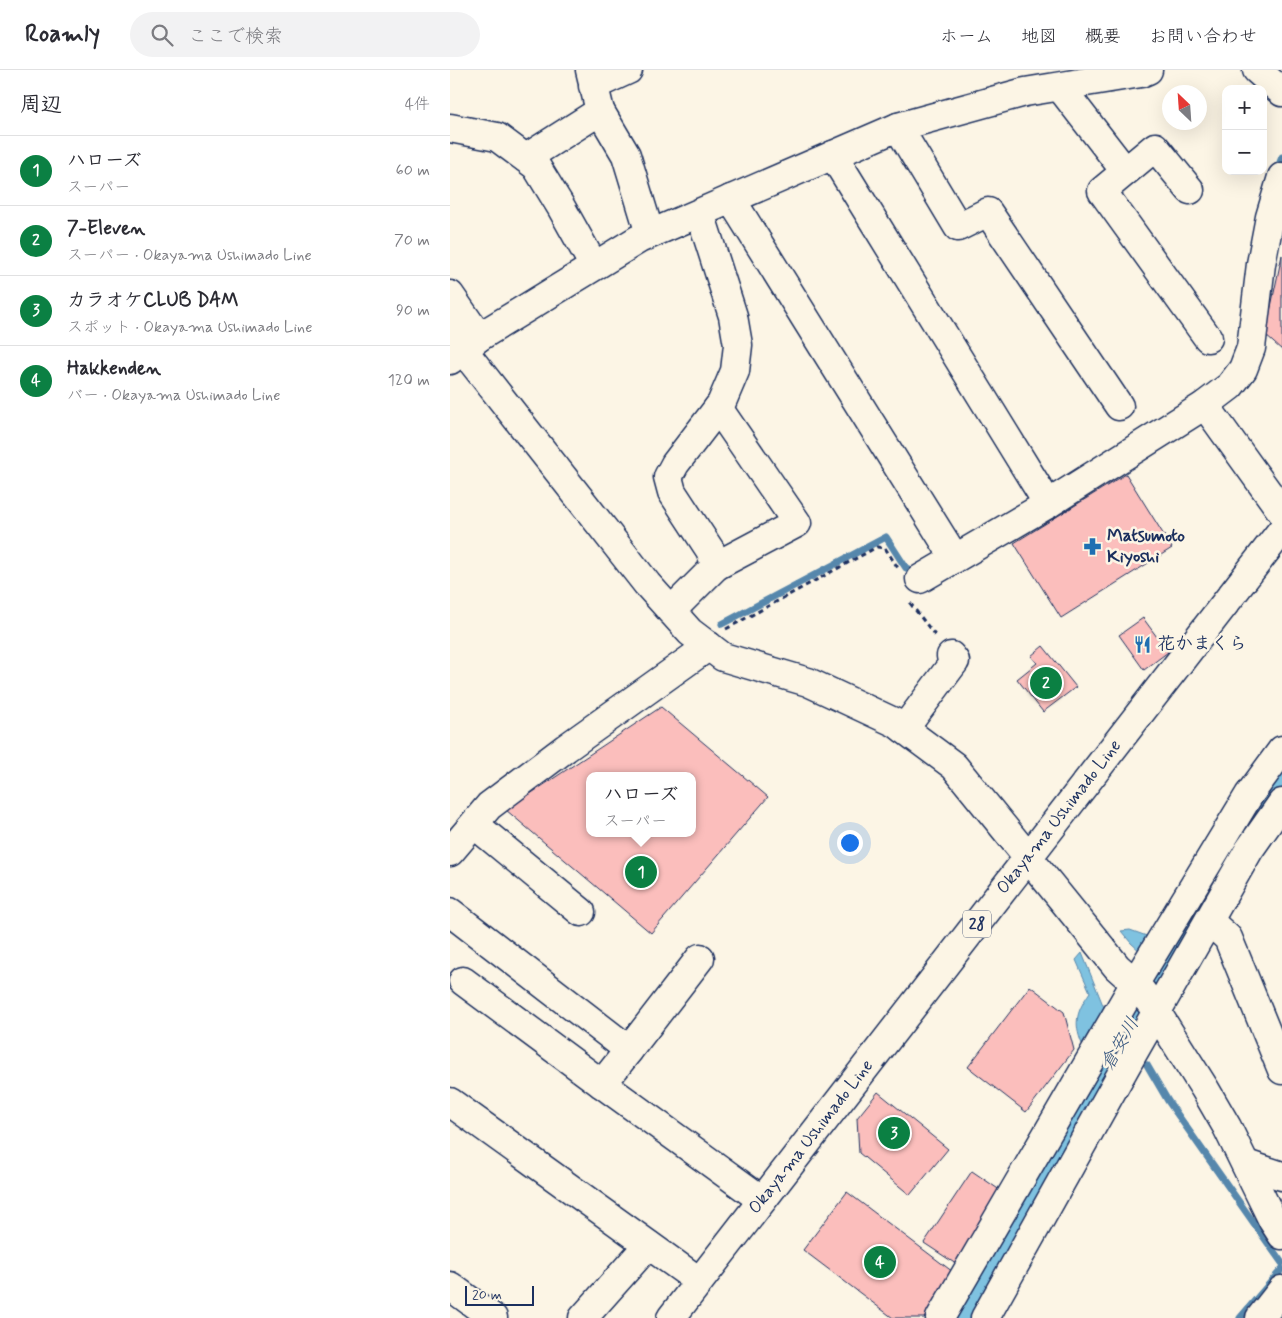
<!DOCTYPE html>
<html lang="ja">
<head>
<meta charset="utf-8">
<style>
	:root { --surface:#fff; --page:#f2f2f3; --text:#2b2b33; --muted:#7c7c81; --line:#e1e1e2; --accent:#0b8043 }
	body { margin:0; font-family:Mynerve,"Klee One",sans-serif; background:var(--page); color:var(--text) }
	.controls { position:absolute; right:15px; top:15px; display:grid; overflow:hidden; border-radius:10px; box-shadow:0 5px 20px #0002 }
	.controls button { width:45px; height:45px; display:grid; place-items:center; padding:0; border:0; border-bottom:1px solid var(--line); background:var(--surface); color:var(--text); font:25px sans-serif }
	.compass { position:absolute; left:712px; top:15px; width:45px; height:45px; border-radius:50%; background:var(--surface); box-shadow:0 5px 20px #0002; rotate:335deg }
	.scale { position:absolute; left:15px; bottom:12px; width:69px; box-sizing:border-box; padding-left:5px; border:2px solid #1b2f5e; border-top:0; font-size:14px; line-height:18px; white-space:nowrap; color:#1b2f5e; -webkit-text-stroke:4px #fcf5e5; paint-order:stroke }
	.you { position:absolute; left:399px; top:772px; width:18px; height:18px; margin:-12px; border:4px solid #fff; border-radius:50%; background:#1a73e8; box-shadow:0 0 0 8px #1a73e833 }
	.badge { display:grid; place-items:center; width:32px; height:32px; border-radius:50%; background:var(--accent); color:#fff; font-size:16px; font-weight:700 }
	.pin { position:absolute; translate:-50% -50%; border:2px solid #fff; box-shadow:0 1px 5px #0006 }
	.popup { position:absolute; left:136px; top:702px; width:110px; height:65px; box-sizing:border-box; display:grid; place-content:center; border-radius:10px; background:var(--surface); filter:drop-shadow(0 1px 4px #0005); font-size:16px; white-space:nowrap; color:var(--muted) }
	.popup b { font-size:19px; color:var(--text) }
	.popup::after { content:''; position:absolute; left:50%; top:100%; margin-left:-10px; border:10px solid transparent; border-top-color:var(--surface) }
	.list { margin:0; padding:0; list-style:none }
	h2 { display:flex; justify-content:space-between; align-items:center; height:65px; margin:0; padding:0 20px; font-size:21px }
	h2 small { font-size:16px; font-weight:400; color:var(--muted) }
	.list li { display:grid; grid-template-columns:32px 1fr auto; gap:15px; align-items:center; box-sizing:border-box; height:70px; padding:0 20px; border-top:1px solid var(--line) }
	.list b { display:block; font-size:19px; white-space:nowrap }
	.list p { margin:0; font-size:16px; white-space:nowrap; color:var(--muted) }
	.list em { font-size:16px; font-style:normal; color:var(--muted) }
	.icon { flex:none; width:28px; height:28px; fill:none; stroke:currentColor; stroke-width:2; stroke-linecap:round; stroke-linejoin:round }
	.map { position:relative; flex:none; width:832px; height:1248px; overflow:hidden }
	header { display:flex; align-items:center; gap:30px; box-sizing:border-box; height:70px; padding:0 25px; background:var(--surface); border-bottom:1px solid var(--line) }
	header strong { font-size:24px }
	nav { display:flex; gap:28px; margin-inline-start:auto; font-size:18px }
	.search { width:350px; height:45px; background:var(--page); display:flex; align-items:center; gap:12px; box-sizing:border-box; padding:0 18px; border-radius:28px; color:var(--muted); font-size:19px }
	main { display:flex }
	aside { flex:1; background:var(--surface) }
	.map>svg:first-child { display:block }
</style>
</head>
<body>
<header>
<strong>Roamly</strong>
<div class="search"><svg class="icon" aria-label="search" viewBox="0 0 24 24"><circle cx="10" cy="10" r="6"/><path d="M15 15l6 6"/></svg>ここで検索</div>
<nav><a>ホーム</a><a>地図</a><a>概要</a><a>お問い合わせ</a></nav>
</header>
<main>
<aside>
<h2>周辺<small>4件</small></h2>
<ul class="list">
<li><span class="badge">1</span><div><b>ハローズ</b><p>スーパー</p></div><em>60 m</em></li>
<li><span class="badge">2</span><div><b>7-Eleven</b><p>スーパー · Okayama Ushimado Line</p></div><em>70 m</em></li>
<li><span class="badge">3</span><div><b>カラオケCLUB DAM</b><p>スポット · Okayama Ushimado Line</p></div><em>90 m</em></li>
<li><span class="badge">4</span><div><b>Hakkenden</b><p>バー · Okayama Ushimado Line</p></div><em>120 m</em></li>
</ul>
</aside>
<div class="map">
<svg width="832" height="1248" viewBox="0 0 832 1248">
	<rect width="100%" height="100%" fill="#fcf5e5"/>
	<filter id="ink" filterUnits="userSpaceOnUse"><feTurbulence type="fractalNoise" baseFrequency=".02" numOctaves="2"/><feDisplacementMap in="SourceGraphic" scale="10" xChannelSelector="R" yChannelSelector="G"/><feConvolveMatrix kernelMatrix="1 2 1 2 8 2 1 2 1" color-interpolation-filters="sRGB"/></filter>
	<g filter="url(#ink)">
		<!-- water -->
		<g fill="#7fc2e0" stroke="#5787ac">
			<polygon points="680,860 705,869 692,883 681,873 671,861"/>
			<path d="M632,883l25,62 -9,13 -8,2 -8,14c-9,-22 -5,-33 8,-52l-14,-32z"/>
		</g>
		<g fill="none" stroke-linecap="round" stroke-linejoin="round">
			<!-- stream -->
			<g stroke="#5787ac" stroke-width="7">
				<polyline points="826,102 832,87"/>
				<polyline points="272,554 436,467 456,498 468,502"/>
				<polyline points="712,879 723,884"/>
				<polyline points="697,995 718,1031 832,1193"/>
				<polyline points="790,1248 832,1199"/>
			</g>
			<!-- river -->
			<polyline stroke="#7fc2e0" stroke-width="41" points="515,1248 671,971 708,910 786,769 832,704"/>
		</g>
		<!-- building -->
		<g fill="#fbbebc" stroke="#1b2f5e" fill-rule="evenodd">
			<polygon points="832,185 832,280 815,265"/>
			<polygon points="676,404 722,478 611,548 564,473"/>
			<polygon points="693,548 718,582 694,600 669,565"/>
			<polygon points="593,576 626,617 593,642 567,609 587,593 581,586"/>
			<path d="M211,637l107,90 -117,136 -145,-123zM140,706h102v57h-102z"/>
			<polygon points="580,916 614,942 624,980 576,1042 518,997"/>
			<polygon points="428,1022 498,1079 460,1125 409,1083 407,1048"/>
			<polygon points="522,1101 557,1125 509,1196 474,1173"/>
			<polygon points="397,1122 507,1205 474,1248 443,1248 353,1180"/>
		</g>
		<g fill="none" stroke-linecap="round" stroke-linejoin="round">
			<defs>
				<g id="minor">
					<polyline points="140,0 150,41"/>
					<polyline points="807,0 832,22"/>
					<polyline points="143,16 178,0"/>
					<polyline points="610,17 675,101"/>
					<polyline points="448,57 508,157 538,142 669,336"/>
					<polyline points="0,58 47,67 86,96 111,137 144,196"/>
					<polyline points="383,85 598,434"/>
					<polyline points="76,88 150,41 176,85 200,164"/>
					<polyline points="740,120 705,77 652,121 758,268"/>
					<polyline points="281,129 498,477"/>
					<polyline points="0,225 29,267"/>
					<polyline points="0,262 13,280 197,514 240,562 273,587 358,612 446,653 504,696 667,897 685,913 702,935 755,1019 777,1057 823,1151 832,1165"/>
					<polyline points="0,290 29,267 189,169 448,57 575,22 691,3 698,0"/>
					<polyline points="755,335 832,442"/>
					<polyline points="266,496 347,453 268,338"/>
					<polyline points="470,509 598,434 755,335 780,316 793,299 801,278 811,194 820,147 832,107"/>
					<polyline points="221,541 266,496 260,480 222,422 218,407 225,394 271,334 285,301 288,275 283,246 250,143"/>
					<polyline points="454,659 505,591 501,586"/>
					<polyline points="24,754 131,842"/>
					<polyline points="0,782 39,736 116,678 259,576"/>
					<polyline points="0,842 179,980 152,1014 312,1130"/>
					<polyline points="759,851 778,868 832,1000"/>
					<polyline points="13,911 152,1014"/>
					<polyline points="179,980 250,888"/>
					<polyline points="0,1032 249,1211"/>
					<polyline points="796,1094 832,1106"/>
					<polyline points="0,1216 43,1248"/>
					<polyline points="133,1248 198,1175"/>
					<polyline points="490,1248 685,913 799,725 832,680"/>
					<polyline points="535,1248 682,985 799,780 832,733"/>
					<polyline points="810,1248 832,1220"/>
				</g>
				<polyline id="primary" points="221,1248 832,460"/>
			</defs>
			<!-- minor casing -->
			<use href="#minor" stroke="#1b2f5e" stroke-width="31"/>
			<!-- primary casing -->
			<use href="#primary" stroke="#1b2f5e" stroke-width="31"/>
			<!-- path -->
			<g stroke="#1b2f5e" stroke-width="3" stroke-dasharray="5 4" stroke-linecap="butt">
				<polyline points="460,533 487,568"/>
				<polyline points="276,559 427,477 435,478 448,498"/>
			</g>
			<!-- minor -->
			<use href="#minor" stroke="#fcf5e5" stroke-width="28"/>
			<!-- primary -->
			<use href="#primary" stroke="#fcf5e5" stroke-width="28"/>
		</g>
	</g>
	<!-- icons -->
	<defs>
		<symbol id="pharmacy-bare" viewBox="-9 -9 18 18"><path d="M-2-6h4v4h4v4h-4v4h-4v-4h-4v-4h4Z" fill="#1f6fb2" stroke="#fcf5e5" stroke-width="2.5" paint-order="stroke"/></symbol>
		<symbol id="restaurant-bare" viewBox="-9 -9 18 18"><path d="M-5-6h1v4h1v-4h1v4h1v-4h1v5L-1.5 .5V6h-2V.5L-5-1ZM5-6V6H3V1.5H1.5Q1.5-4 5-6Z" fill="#1f6fb2" stroke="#fcf5e5" stroke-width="2.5" paint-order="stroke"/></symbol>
	</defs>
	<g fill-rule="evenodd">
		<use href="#pharmacy-bare" x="630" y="464" width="25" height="25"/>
		<use href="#restaurant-bare" x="680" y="562" width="25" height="25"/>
	</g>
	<g text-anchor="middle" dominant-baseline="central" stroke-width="5" stroke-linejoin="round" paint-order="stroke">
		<!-- shield labels -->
		<rect fill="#fcf5e5" stroke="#5e6a86" stroke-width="1" x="513" y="840.5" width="28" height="27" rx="4"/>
		<g font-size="16" font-weight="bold" fill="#1b2f5e">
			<text x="527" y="854">28</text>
		</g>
		<!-- poi labels -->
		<g font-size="18" font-weight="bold" fill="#1b2f5e" stroke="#fcf5e5" text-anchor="start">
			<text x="657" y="466">Matsumoto<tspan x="657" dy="21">Kiyoshi</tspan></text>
			<text x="707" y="574">花かまくら</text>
		</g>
		<!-- street labels -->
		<g font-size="18" fill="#1b2f5e" stroke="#fcf5e5">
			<text transform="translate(609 747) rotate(-52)">Okayama Ushimado Line</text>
			<text transform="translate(361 1067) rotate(-52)">Okayama Ushimado Line</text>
		</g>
		<!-- water labels -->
		<g font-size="19" font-style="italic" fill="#34547e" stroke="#fcf5e5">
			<text transform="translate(670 974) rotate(-60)">倉安川</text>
		</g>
	</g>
</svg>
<div class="controls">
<button>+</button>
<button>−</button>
</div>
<svg class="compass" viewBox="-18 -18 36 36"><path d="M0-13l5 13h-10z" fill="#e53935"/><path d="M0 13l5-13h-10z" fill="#7c7c81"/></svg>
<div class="scale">20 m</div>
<div class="you"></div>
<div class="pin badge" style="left:191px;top:802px">1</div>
<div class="popup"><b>ハローズ</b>スーパー</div>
<div class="pin badge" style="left:596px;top:613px">2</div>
<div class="pin badge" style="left:444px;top:1063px">3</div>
<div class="pin badge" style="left:430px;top:1192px">4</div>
</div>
</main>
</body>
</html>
